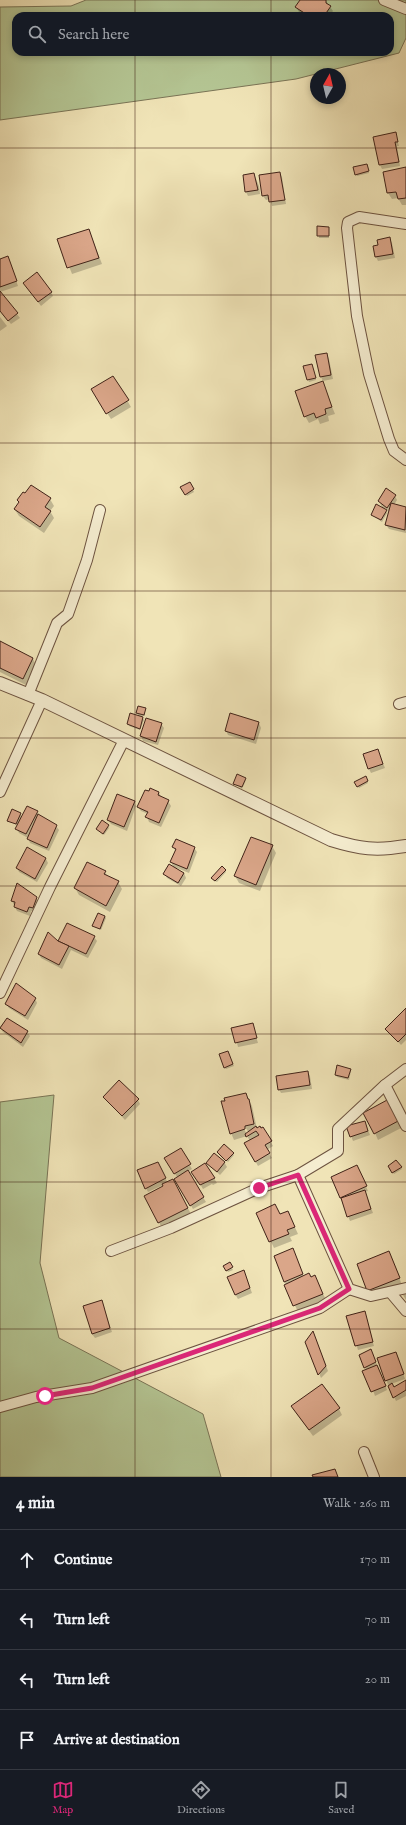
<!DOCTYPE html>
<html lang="en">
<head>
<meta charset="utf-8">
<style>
	:root { --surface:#171b24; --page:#242831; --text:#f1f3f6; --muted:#9ea1a6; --line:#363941; --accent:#db2777 }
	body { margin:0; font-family:"IM FELL English",serif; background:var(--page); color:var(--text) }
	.compass { position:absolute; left:310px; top:68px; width:36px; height:36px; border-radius:50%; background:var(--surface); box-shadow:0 2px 6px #0003; rotate:8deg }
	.stop { position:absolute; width:12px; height:12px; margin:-9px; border:3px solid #db2777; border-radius:50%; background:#fff }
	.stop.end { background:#db2777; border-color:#fff; box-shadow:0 1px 4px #0008 }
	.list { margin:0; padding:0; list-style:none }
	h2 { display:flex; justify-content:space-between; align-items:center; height:52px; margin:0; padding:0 16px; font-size:17px }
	h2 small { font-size:13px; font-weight:400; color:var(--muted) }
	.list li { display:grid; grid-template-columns:26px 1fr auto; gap:12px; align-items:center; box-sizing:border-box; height:60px; padding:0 16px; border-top:1px solid var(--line) }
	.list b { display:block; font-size:15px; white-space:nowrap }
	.list em { font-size:13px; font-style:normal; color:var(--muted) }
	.icon { flex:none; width:22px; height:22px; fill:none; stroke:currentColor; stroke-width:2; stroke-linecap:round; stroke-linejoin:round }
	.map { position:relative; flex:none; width:406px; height:1477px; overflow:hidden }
	.search { position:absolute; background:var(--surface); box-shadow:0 2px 6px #0003; left:12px; right:12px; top:12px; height:44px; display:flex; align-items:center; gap:10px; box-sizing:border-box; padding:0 14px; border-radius:12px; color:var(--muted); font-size:15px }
	.sheet { height:292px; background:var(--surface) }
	nav { display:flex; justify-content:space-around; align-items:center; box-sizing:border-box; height:56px; border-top:1px solid var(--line); background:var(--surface); font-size:11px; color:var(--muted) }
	nav a { display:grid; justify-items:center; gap:2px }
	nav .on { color:var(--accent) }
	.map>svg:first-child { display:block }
</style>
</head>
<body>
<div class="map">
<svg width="406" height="1477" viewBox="0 0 406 1477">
	<rect width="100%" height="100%" fill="#f0e4b7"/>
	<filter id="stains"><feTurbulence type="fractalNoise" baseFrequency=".005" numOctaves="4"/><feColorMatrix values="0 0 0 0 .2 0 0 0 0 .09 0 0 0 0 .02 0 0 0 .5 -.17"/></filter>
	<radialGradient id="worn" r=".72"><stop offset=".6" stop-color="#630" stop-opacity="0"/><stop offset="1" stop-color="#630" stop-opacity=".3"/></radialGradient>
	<!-- green -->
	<g fill="#b4c593" stroke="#7a7456" fill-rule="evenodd">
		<path d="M86,0h320v38l-7,15 -103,26 -296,41v-113l71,-1zM16,16h374v36h-374z"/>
		<polygon points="54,1095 40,1263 59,1338 203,1414 221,1477 0,1477 0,1102"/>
	</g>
	<!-- shadow -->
	<g fill="#0003" fill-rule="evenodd">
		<polygon points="301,0 325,0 333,11 329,16 305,16 299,12 296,7"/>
		<polygon points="335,52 345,52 344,55"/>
		<polygon points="351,52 365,52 352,54"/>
		<polygon points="395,133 399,146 397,146 400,166 382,169 380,165 374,137"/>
		<polygon points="367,167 369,173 357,176 356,174"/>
		<polygon points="406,168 406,205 402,205 398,198 392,199 388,193"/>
		<polygon points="280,173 282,177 286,204 272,206 270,199 266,200 263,196"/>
		<polygon points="254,174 259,186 260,194 248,196 246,192"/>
		<polygon points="318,227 329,228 329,238 319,238"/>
		<polygon points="89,230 102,264 72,274 59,240"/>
		<polygon points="390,239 392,243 395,258 378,261 376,257"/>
		<polygon points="8,257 18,286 0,292 0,260"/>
		<polygon points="27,287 51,292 53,296 41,306"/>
		<polygon points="0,292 20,318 11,324 0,311"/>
		<polygon points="0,317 7,326 0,331"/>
		<polygon points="327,354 329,359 333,379 323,381 321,377 317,356"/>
		<polygon points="304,367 312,367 316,380 309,382"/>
		<polygon points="113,377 131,407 111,419 92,390"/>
		<polygon points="322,382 335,414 328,416 329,421 320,424 318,419 309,423 305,416"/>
		<polygon points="189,483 194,492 187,496 182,488"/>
		<polygon points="395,496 397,500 394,505 406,508 406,533 389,529 386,525 390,508 389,511 385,508 387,513 382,522 372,515 383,509 379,501"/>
		<polygon points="50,499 54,506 50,511 54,518 44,533 19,516 15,510"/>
		<polygon points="0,643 33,659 36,665 26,685 0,672"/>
		<polygon points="145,709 145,716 141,716 144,720 140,730 129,726 128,724 139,717 137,713"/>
		<polygon points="146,719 161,724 164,728 158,745 143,741 141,736"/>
		<polygon points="259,723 261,728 256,744 228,735 226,731"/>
		<polygon points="378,751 385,768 371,773 369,769"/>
		<polygon points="365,777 368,783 359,788 356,782"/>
		<polygon points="245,779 246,780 242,789 234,783"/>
		<polygon points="151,790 159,793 162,798 168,801 171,806 161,827 149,822 147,817 148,814 141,811 138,807"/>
		<polygon points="134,802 136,806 127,831 111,824 108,820"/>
		<polygon points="37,812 39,815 56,826 59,830 49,851 30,843 28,838 19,833 17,829 18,826 8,820 20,814 22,817"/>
		<polygon points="108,826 109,828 104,835 97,829"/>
		<polygon points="272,846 276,853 260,891 239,883 235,876"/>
		<polygon points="173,847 194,848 197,852 189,873 177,868 176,869 184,873 186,878 181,886 167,878 165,874 174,868 171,862 176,851"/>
		<polygon points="28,849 46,859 48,863 37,882 19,872 17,868"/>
		<polygon points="225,870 226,872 217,882 213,880"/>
		<polygon points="105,872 108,877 118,882 122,889 110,912 79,895 75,888"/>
		<polygon points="36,898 39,902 35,912 31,911 30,916 17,911 12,901"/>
		<polygon points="105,916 106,918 101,930 95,927 93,925"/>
		<polygon points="94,937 97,941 88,958 71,950 62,969 41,958 39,954"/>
		<polygon points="35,998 37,1003 28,1020 9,1008 6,1004"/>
		<polygon points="406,1010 406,1040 401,1045 387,1029"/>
		<polygon points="7,1019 27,1032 30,1036 23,1047 3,1032 0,1027"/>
		<polygon points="252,1024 258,1043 238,1047 233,1028"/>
		<polygon points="229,1054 234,1066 226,1069 225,1068"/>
		<polygon points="350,1069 351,1071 349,1080 337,1077 336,1075"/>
		<polygon points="308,1072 310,1076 312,1089 281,1093 279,1089"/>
		<path d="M246,1095l6,11 5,23 6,-1 10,18 -6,4 5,8 -14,8 -12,-22 4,-3 -3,-5 -13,4 -3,-7zM244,1125l5,8 -2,1 -5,-8z"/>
		<polygon points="104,1097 138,1100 140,1104 125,1120"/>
		<polygon points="389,1101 403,1127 378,1140 375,1133"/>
		<polygon points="365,1122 370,1135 353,1141 351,1136"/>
		<polygon points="180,1149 192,1169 187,1172 206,1202 193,1209 175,1179 177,1177 165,1158"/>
		<polygon points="219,1154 233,1154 234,1155 228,1162"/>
		<polygon points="396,1161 402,1169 394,1174 389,1167"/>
		<polygon points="224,1162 227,1167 220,1175 207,1163"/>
		<polygon points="157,1164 168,1183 176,1186 191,1214 162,1229 159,1222 164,1187 163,1185 148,1192 146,1188"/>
		<polygon points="205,1164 217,1183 213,1185 212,1184 203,1189 193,1172"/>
		<polygon points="359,1171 368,1191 365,1192 373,1213 350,1221 332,1178"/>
		<polygon points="288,1212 298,1234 290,1237 292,1241 274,1248 257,1213 280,1215"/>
		<polygon points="293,1250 304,1277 311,1278 318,1283 326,1300 298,1312 284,1281"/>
		<polygon points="392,1259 402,1285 372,1297 368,1290"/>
		<polygon points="229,1264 233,1270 228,1272 224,1266"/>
		<polygon points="244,1271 252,1293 238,1299 235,1294"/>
		<polygon points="406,1294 406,1300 403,1295"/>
		<polygon points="101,1301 112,1332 95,1338 92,1334"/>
		<polygon points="364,1312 374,1346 358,1350 348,1317"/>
		<polygon points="315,1337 328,1371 321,1378 306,1342"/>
		<polygon points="396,1353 405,1379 391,1384 394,1388 406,1381 406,1396 396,1401 386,1380"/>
		<polygon points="373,1355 387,1390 375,1396 365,1367"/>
		<polygon points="339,1409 342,1415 313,1436 296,1413"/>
	</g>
	<!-- building -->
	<g fill="#daa689" stroke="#412318">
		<polygon points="300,0 326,0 326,3 331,6 324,16 309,16 295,7"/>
		<polygon points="396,132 398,142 395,142 399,162 379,165 373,137"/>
		<polygon points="367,164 369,171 355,175 353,167"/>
		<polygon points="406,167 406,198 398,199 396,192 387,193 383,172"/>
		<polygon points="280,172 285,200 269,202 268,195 262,196 259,175"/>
		<polygon points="254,173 258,190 245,192 243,175"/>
		<polygon points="317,226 329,227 329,236 317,236"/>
		<polygon points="89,229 99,258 67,268 57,239"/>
		<polygon points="390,237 393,254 375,257 373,246 378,245 377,240"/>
		<polygon points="8,256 17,281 0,287 0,259"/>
		<polygon points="37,272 52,292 38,302 23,283"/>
		<polygon points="0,291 18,313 8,321 0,311"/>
		<polygon points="327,353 331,375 320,377 315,355"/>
		<polygon points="312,364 316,378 307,380 303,366"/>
		<polygon points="113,376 129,400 106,414 91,389"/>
		<polygon points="323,381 332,407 325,409 326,414 316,418 314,413 304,417 295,391"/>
		<polygon points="190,482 194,489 185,495 180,487"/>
		<polygon points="31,485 51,498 45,507 51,511 40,527 14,509 19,502 17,500 23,492 25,493"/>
		<polygon points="386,488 396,495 387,508 378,501"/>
		<polygon points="391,503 406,507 405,530 385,525"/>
		<polygon points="376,504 387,510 381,520 371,515"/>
		<polygon points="0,641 33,658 23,679 0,668"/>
		<polygon points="138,706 146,708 144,715 136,713"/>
		<polygon points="130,713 143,717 140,729 127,724"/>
		<polygon points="230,713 259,722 254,740 225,731"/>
		<polygon points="146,718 162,723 156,742 140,736"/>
		<polygon points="378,749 383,764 368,769 363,754"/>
		<polygon points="237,774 246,778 242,787 233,784"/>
		<polygon points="366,776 368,781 357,787 354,782"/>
		<polygon points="150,788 159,792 158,795 169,800 159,823 145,817 148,812 137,807 145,790 149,791"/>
		<polygon points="117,794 135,801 124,827 107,820"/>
		<polygon points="27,806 38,811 26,834 15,829"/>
		<polygon points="12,809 21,813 16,824 7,821"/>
		<polygon points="38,814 57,825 47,848 27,839"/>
		<polygon points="102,820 109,825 103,834 96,829"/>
		<polygon points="251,837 273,845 256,885 234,876"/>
		<polygon points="176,839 195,847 187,869 170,862 176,849 172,847"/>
		<polygon points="27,847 46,858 35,879 16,868"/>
		<polygon points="87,862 106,871 104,874 119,881 106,906 74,888"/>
		<polygon points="169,864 184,873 178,883 163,874"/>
		<polygon points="222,866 226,870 215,881 211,878"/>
		<polygon points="17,883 37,897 33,908 29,907 27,912 14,907 15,902 11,901"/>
		<polygon points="98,913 105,916 100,929 92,926"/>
		<polygon points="67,923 95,936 86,954 58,941"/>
		<polygon points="48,932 58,941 69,946 59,965 38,954"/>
		<polygon points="16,983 36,998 25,1016 5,1004"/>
		<polygon points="406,1008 406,1034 398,1042 385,1029"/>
		<polygon points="7,1018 28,1031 21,1043 0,1028"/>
		<polygon points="253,1023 257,1038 235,1043 231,1028"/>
		<polygon points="228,1051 233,1064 224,1068 219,1054"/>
		<polygon points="337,1065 351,1069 348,1078 335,1075"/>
		<polygon points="308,1071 310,1085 278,1090 276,1076"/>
		<polygon points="119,1080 139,1099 122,1116 103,1097"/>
		<polygon points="246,1093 248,1099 249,1099 254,1124 245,1126 245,1129 230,1134 221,1101 225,1101 224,1098"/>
		<polygon points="389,1099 400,1120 374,1134 363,1113"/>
		<polygon points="365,1121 368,1131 350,1137 346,1126"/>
		<polygon points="256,1126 257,1128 260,1126 261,1128 263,1127 272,1141 265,1145 270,1153 255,1162 244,1143 259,1135 256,1131 246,1137 245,1134"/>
		<polygon points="224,1144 234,1153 226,1161 217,1152"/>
		<polygon points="181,1148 191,1164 174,1174 164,1158"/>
		<polygon points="214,1153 225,1162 217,1172 206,1163"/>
		<polygon points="396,1160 402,1167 392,1173 388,1166"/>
		<polygon points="158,1162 166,1178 145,1189 137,1170"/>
		<polygon points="205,1163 215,1178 200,1185 191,1172"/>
		<polygon points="357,1165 367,1186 340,1198 331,1177"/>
		<polygon points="188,1170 204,1197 190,1206 174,1179"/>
		<polygon points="173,1179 188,1208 158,1223 144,1196 163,1186 162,1184"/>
		<polygon points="365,1190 371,1209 347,1217 341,1198"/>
		<polygon points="275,1204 280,1214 288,1211 295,1227 287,1230 289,1234 269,1242 256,1213"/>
		<polygon points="293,1248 303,1274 284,1282 274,1256"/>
		<polygon points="389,1251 400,1278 367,1291 357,1264"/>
		<polygon points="230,1262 233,1267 226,1271 223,1266"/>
		<polygon points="244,1270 250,1288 235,1295 227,1277"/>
		<polygon points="309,1273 311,1277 315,1275 323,1294 293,1306 284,1285"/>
		<polygon points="102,1300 110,1328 92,1334 83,1306"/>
		<polygon points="365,1311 373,1342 355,1346 346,1316"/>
		<polygon points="313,1331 326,1366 318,1375 305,1342"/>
		<polygon points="371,1349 376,1362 364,1368 359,1355"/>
		<polygon points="396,1352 404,1374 385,1381 377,1358"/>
		<polygon points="377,1365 386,1386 371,1392 362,1371"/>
		<polygon points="406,1380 406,1390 393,1398 388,1386 392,1383 394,1387"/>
		<polygon points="322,1384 340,1408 309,1430 291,1406"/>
		<polygon points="335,1469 338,1477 313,1477 312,1475"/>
	</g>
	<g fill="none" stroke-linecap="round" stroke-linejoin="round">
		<defs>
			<g id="minor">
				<polyline points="384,0 406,9"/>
				<polyline points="406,224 359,217 348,222 347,228 357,316 369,374 389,439 394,451 406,460"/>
				<polyline points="28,695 57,623 68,614 87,560 100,510"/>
				<polyline points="399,704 406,702"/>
				<polyline points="0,792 42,700"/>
				<polyline points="0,993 50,887 124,740"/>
				<polyline points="385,1085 406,1126"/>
				<polyline points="298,1175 349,1289 371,1296 406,1288"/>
				<polyline points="111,1251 171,1228 259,1188 298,1175 338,1151 338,1129 385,1085 406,1069"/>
				<polyline points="390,1292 406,1311"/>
				<polyline points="0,1407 36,1397 92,1388 320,1308 349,1289"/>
				<polyline points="364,1452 374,1477"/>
			</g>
			<path id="tertiary" d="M0,683l42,17 289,140c29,9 45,11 75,6"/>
		</defs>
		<!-- minor casing -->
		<use href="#minor" stroke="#6d5340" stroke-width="12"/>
		<!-- tertiary casing -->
		<use href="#tertiary" stroke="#6d5340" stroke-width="14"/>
		<!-- minor -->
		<use href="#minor" stroke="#f5edd0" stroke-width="10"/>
		<!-- tertiary -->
		<use href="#tertiary" stroke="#f5edd0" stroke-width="12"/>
	</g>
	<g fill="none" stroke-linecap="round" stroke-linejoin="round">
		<!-- route -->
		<polyline stroke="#db2777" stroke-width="5" points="45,1396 92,1388 320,1308 349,1289 298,1175 259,1188"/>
	</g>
	<!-- grid -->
	<path fill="none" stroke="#412318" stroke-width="1" stroke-opacity="0.55" d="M135,0v16M271,0v16M135,52v1425M271,52v1425M0,148h406M0,295h406M0,443h406M0,591h406M0,738h406M0,886h406M0,1034h406M0,1182h406M0,1329h406"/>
	<rect width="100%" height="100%" filter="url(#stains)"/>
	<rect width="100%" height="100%" fill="url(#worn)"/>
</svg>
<svg class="compass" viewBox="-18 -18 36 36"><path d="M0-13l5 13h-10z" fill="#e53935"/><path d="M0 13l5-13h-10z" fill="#9ea1a6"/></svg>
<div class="stop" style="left:45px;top:1396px"></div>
<div class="stop end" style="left:259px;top:1188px"></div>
<div class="search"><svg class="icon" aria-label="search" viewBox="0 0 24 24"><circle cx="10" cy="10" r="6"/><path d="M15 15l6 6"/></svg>Search here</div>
</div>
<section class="sheet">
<h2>4 min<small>Walk · 260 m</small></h2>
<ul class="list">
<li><svg class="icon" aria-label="ahead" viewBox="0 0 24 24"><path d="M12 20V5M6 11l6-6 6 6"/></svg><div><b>Continue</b></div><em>170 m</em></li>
<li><svg class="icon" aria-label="left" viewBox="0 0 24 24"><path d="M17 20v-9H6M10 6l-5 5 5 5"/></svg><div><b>Turn left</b></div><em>70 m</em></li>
<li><svg class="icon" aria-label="left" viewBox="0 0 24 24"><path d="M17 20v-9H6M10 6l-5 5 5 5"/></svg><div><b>Turn left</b></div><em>20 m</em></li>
<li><svg class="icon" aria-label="arrive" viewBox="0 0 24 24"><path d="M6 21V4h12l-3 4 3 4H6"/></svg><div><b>Arrive at destination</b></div></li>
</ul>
</section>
<nav>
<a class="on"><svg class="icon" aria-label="map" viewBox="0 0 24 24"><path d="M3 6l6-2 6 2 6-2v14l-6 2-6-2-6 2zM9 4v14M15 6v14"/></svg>Map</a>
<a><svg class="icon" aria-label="directions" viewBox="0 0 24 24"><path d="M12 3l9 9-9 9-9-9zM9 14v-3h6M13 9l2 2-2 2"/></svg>Directions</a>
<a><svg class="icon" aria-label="saved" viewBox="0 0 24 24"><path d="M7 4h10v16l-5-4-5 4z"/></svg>Saved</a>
</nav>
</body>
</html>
